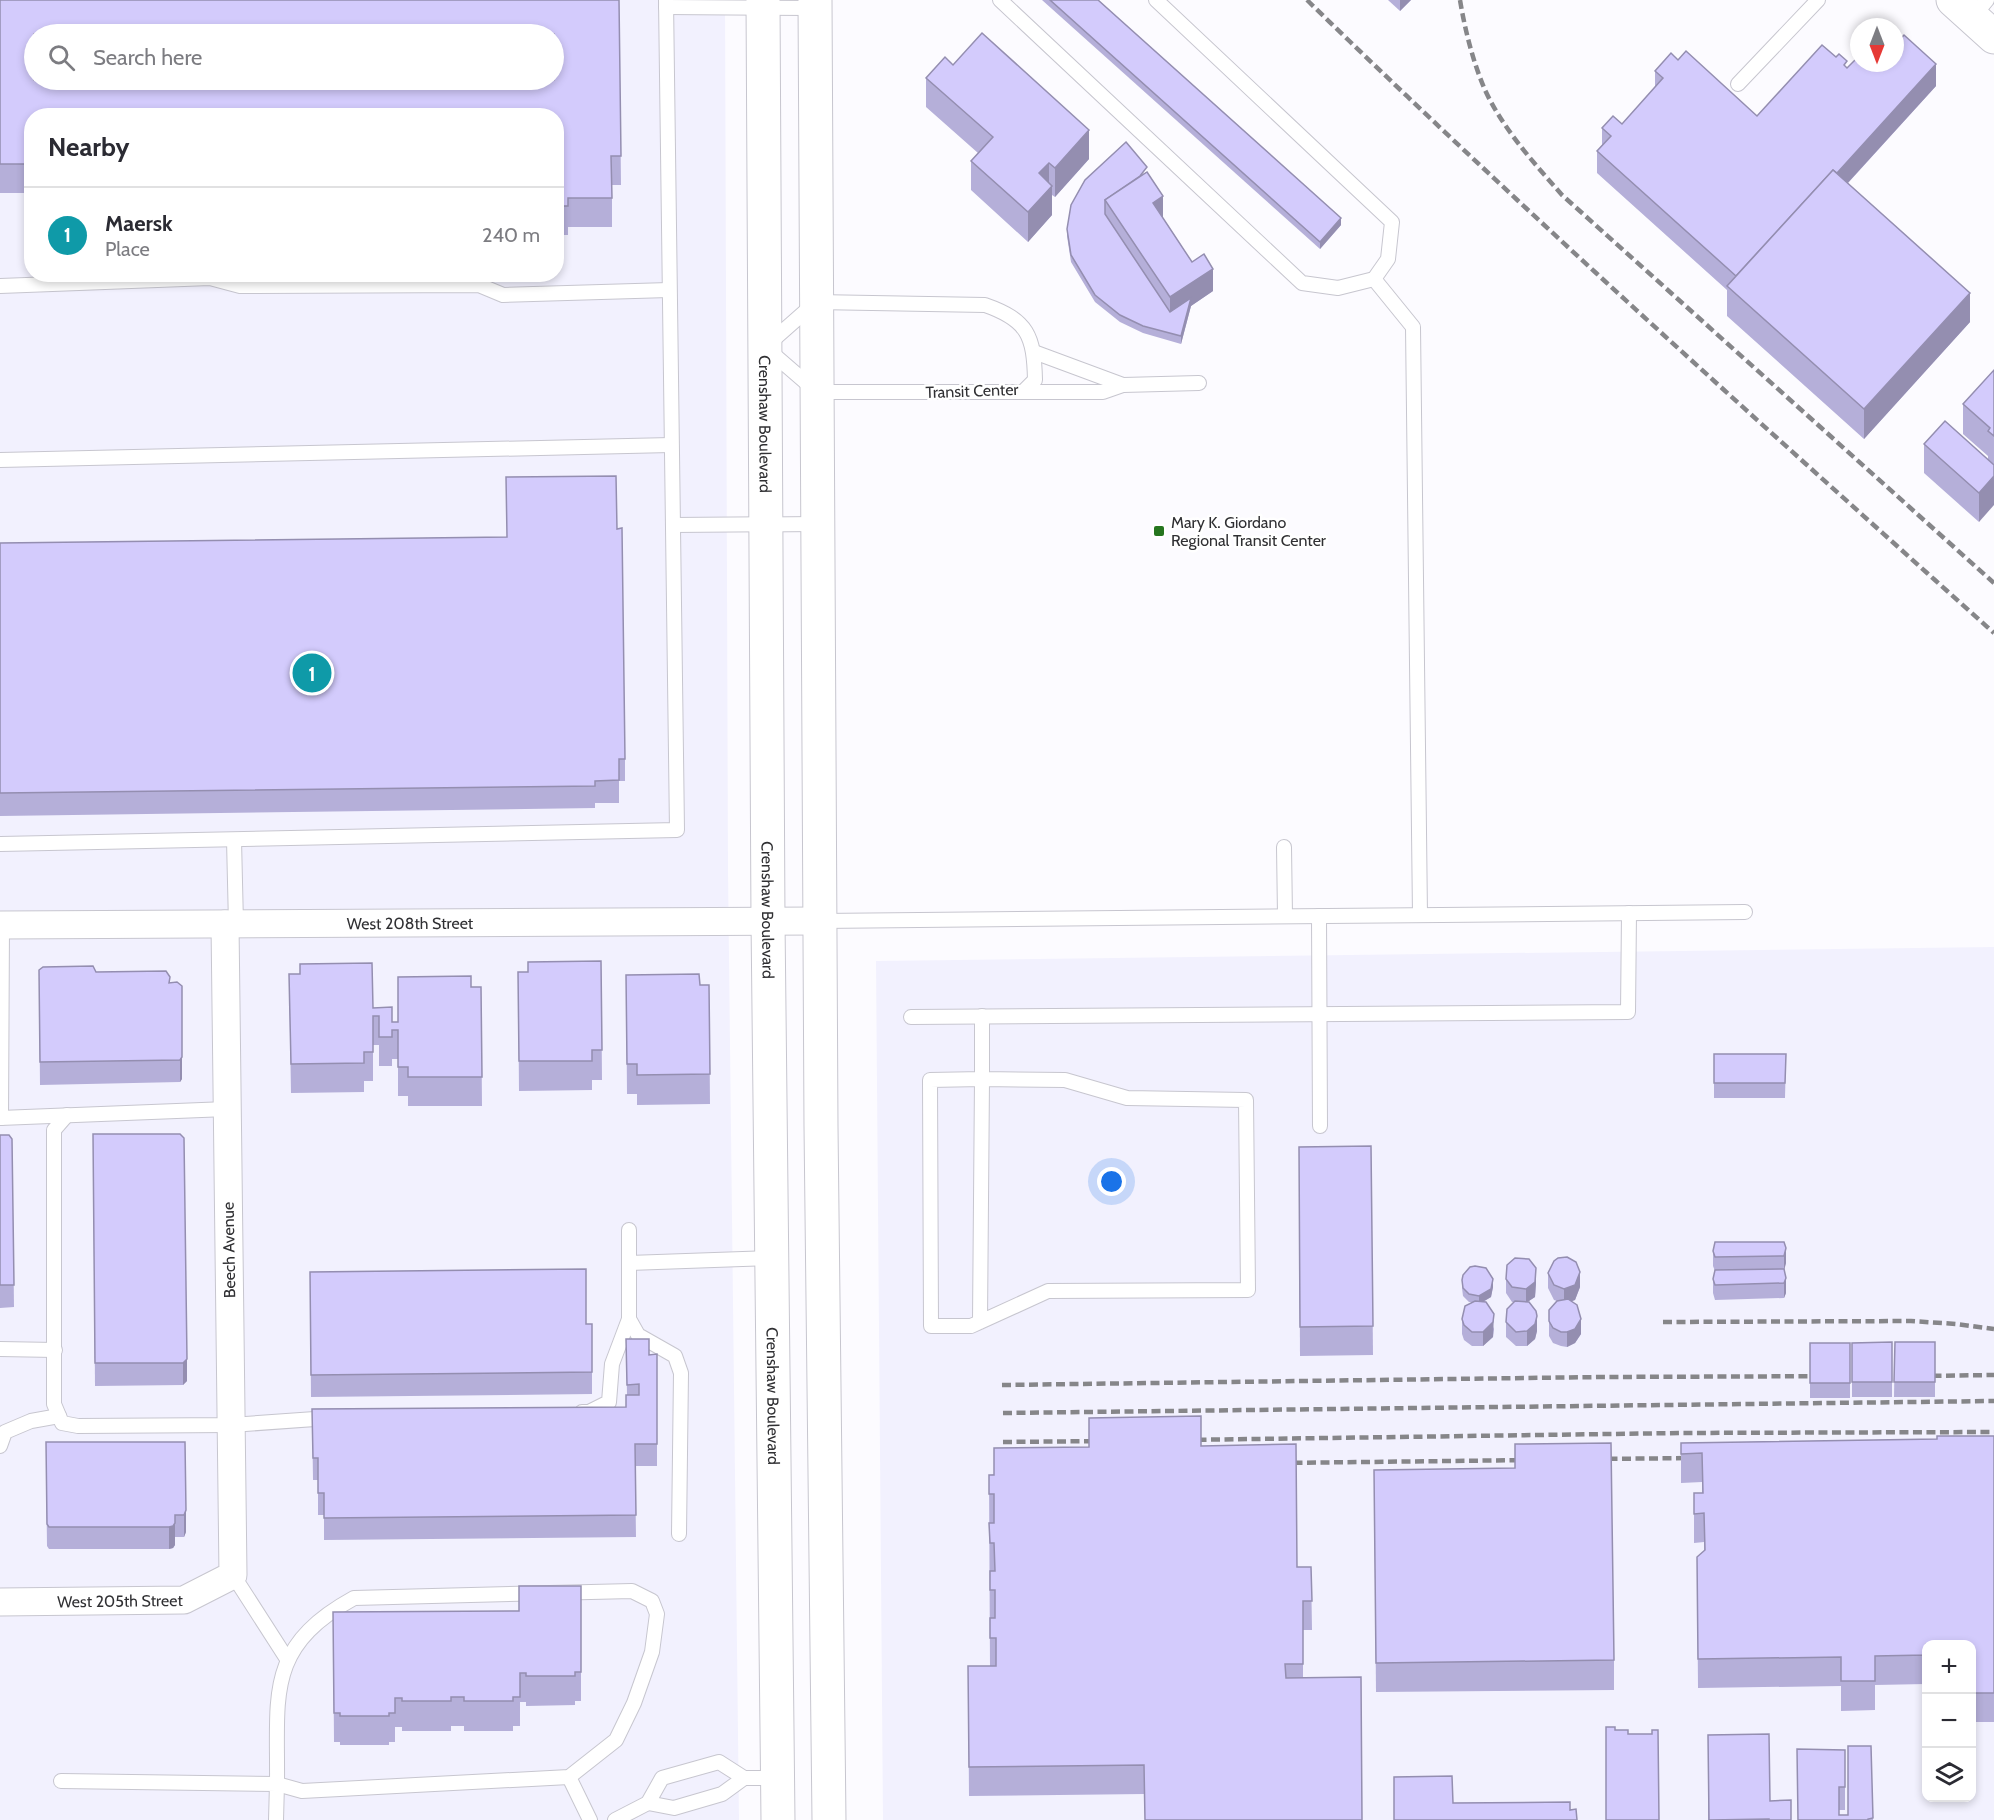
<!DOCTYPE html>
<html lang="en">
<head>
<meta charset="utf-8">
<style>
	:root { --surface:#fff; --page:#f2f2f3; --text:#2b2b33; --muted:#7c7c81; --line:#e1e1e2; --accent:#b45309 }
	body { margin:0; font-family:Cabin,sans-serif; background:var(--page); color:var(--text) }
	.controls { position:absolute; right:18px; bottom:18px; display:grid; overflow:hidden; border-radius:12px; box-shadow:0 3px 9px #0003 }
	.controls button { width:54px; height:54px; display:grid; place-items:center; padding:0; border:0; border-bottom:2px solid var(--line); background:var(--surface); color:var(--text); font:30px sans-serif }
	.compass { position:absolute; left:1850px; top:18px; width:54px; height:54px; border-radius:50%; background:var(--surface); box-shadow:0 3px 9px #0003; rotate:180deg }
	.you { position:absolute; left:1112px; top:1182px; width:21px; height:21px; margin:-15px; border:4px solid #fff; border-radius:50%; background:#1a73e8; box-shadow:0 0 0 9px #1a73e833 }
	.badge { display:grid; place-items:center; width:39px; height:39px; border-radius:50%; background:var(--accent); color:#fff; font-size:20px; font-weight:700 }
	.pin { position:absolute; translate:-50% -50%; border:3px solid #fff; box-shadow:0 2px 6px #0006 }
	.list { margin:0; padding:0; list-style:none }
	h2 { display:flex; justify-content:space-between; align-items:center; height:78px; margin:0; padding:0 24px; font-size:26px }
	h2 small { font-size:20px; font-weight:400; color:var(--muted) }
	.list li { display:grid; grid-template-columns:39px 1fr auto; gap:18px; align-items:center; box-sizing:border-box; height:96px; padding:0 24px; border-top:2px solid var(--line) }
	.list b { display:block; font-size:22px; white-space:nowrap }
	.list p { margin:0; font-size:20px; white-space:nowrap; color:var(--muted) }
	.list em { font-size:20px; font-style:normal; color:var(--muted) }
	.icon { flex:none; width:33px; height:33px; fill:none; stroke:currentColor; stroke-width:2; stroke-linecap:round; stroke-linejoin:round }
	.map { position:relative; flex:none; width:1994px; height:1820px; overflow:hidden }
	.search { position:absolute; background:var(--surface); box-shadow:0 3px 9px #0003; left:24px; top:24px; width:540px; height:66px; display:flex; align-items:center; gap:15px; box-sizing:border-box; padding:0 21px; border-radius:33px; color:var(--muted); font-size:22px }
	.panel { position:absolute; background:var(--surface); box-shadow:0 3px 9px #0003; left:24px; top:108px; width:540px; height:174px; border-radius:24px }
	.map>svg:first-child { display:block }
</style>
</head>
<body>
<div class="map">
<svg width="1994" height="1820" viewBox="0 0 1994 1820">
	<rect width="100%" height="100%" fill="#fcfbff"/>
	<!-- built -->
	<g fill="#f2f1fe" fill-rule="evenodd">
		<path d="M0,0h725l3,871 11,949h-739zM34,34h520v46h-520zM32,116h524v158h-524z"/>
		<path d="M1994,947v873h-1111l-7,-859zM1926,1644h46v154h-46z"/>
	</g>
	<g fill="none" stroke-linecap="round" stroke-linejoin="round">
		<defs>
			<g id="lane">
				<polyline points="1000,0 1302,283 1338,288 1374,279 1388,259 1392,222 1156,0"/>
				<polyline points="666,7 815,8"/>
				<polyline points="1972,18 1987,0"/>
				<polyline points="1738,84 1818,0"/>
				<polyline points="1374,279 1413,327 1420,915"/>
				<polyline points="0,286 210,278 240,286 479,285 503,295 669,290"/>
				<path d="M816,302l169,3c43,15 49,31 50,75l-12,12h-206l-52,-45z"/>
				<polyline points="1034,352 1123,385"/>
				<polyline points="1023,392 1103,392 1123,385 1199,383"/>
				<polyline points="0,460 671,445"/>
				<polyline points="673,525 818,524"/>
				<polyline points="234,840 236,924"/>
				<polyline points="0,844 677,830 666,0"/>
				<polyline points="1284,847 1285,916"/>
				<polyline points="1319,916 1320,1126"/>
				<polyline points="820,921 1745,912"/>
				<polyline points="911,1017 1628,1012 1629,913"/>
				<polyline points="67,1115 54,1130 54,1404 62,1423 78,1426 231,1425 329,1418"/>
				<polyline points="0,1118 227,1109"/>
				<polyline points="1,1118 2,925"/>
				<polyline points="629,1230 629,1263 771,1258"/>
				<polyline points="629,1263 629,1319 638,1335 675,1356 681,1373 679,1534"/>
				<polyline points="980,1322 982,1079 1065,1080 1127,1098 1246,1100 1248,1290 1048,1291 980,1322 971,1326 931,1326 930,1080 982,1079 982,1016"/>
				<polyline points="0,1349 55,1350"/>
				<polyline points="582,1412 589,1412 609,1402 612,1364 629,1319"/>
				<polyline points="0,1446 5,1432 31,1421 59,1416"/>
				<polyline points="233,1575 287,1659"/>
				<path d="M632,1591l20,10 5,13 -5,38 -18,51 -18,37 -47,37 -267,14 -25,-7c1,-89 -12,-137 77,-186z"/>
				<polyline points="569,1777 590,1820"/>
				<polyline points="61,1781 277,1784 276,1820"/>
				<polyline points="648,1803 674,1808 722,1794 744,1778"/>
				<polyline points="615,1820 648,1803 662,1778 719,1762 744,1778 778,1778"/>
			</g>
			<g id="street">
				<path id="s1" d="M0,925l820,-4"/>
				<path id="s2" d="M0,1602l184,-2 49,-25 -8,-651"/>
			</g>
			<polyline id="secondary" points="1953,0 1994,37"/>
			<g id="primary">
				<path id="s3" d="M763,0l5,921 10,899"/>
				<polyline points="815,0 821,1126 829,1820"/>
			</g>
		</defs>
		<!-- lane casing -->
		<use href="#lane" stroke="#c7c6cf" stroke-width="16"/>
		<!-- street casing -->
		<use href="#street" stroke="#c7c6cf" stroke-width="29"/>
		<!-- secondary casing -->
		<use href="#secondary" stroke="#c7c6cf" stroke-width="35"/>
		<!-- primary casing -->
		<use href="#primary" stroke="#c7c6cf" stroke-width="35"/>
		<!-- lane -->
		<use href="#lane" stroke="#fff" stroke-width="14"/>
		<!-- street -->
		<use href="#street" stroke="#fff" stroke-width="27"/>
		<!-- secondary -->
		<use href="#secondary" stroke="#fff" stroke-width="33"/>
		<!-- primary -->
		<use href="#primary" stroke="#fff" stroke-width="33"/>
		<!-- rail -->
		<g stroke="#868689" stroke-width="4.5" stroke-dasharray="9 4.5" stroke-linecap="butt">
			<path d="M1307,0c223,217 455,425 687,633"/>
			<path d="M1460,0c5,30 13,62 25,90 18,39 49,73 77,105l432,388"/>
			<polyline points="1663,1322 1911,1321 1956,1324 1994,1329"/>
			<polyline points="1919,1376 1994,1375"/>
			<polyline points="1002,1385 1601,1377 1868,1376"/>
			<polyline points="1003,1413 1994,1401"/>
			<polyline points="1184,1440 1680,1433 1994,1432"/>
			<polyline points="1003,1442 1106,1441"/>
			<polyline points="1595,1459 1697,1458"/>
			<polyline points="1280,1463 1532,1460"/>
		</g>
	</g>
	<!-- wall -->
	<g fill="#b5afd9" fill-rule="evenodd">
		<path d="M0,0h619l2,185h-9v42h-44v8h-12v-119h-524v77h-32zM34,34h520v46h-520z"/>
		<polygon points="1042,0 1098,0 1341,225 1320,249"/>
		<polygon points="1388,0 1411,0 1400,11"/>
		<polygon points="1678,60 1757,116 1847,68 1936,86 1848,183 1970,322 1864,439 1727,316 1727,290 1597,173 1597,151 1602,145 1602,128 1622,124 1655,87 1655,71"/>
		<polygon points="953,65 1089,159 1055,197 1052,195 1052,215 1028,242 971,190 971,161 978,153 926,107 926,78"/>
		<polygon points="1147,172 1163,218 1192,262 1213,291 1191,306 1181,344 1143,333 1120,322 1095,302 1071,262 1067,236 1067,229 1071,205"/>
		<polygon points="1994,370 1994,465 1988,460 1988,456 1963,434 1963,404"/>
		<polygon points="1924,444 1994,465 1979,522 1924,473"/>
		<polygon points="617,529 625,759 625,781 619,781 619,803 595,803 595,808 0,816 0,543 506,537"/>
		<polygon points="601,961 602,1080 592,1080 592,1090 519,1091 518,972 528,972"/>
		<polygon points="39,970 96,972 170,983 177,982 182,1079 180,1082 40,1085"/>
		<polygon points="289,974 373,1008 392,1022 398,1022 471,987 481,987 482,1106 408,1106 408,1096 398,1096 398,1059 392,1059 392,1066 379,1066 379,1045 373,1045 373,1081 364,1081 364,1092 291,1093"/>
		<polygon points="626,975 700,985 709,985 710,1104 637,1105 637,1094 627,1094"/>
		<polygon points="1714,1054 1786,1054 1785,1098 1714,1098"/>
		<polygon points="93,1134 180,1134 187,1381 183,1385 95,1386"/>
		<polygon points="0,1135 12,1139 14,1307 0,1308"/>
		<polygon points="1371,1146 1373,1355 1300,1356 1299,1147"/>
		<polygon points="1784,1242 1786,1263 1784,1269 1786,1293 1784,1298 1715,1300 1713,1293 1713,1279 1715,1271 1713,1266 1713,1251"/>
		<polygon points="310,1272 586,1324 592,1324 592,1394 311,1397"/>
		<polygon points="1548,1273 1580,1287 1575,1300 1571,1301 1581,1334 1575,1343 1567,1347 1561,1346 1553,1343 1549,1336 1549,1310 1557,1301 1554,1300 1548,1288"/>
		<polygon points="1506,1279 1536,1283 1535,1297 1527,1302 1537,1331 1535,1339 1527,1346 1516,1346 1506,1337 1506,1322 1514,1302 1512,1302 1506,1293"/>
		<polygon points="1462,1280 1493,1287 1491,1297 1483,1302 1494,1329 1493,1337 1483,1346 1472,1346 1464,1340 1462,1334 1462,1319 1472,1302 1469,1302 1463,1296 1462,1288"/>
		<polygon points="626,1339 649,1355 657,1354 657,1466 635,1466 636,1537 324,1540 324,1515 318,1515 318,1480 313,1480 312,1409 626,1407 627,1395"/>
		<polygon points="1892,1342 1892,1397 1852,1397 1852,1343"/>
		<polygon points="1895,1342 1935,1342 1935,1397 1894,1397"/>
		<rect x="1810" y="1343" width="40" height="55"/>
		<polygon points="1994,1436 1994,1722 1971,1722 1971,1644 1926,1644 1926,1684 1875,1685 1875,1710 1841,1711 1841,1686 1698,1688 1697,1557 1704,1551 1704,1542 1694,1543 1694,1493 1702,1493 1702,1482 1681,1483 1681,1443 1937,1439"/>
		<polygon points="185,1442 186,1532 184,1537 175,1537 175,1545 173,1548 169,1549 49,1549 47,1546 46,1464"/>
		<polygon points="1201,1446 1297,1567 1311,1567 1312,1630 1303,1630 1303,1678 1144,1794 969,1796 968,1666 990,1666 989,1475"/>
		<polygon points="1374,1470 1614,1660 1614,1690 1376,1692"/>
		<polygon points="581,1586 581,1701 575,1701 575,1705 526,1706 526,1702 520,1702 520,1726 513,1726 513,1731 464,1731 464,1726 451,1726 451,1731 402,1731 402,1727 395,1727 395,1742 389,1742 389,1745 340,1745 340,1742 334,1742 333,1612 519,1611"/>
		<polygon points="1708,1735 1770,1801 1791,1820 1708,1820"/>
		<polygon points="1871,1746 1873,1820 1798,1820 1845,1750 1845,1810 1839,1810 1839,1815 1848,1815"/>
	</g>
	<!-- shaded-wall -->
	<g fill="#948eb0">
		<polygon points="1400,0 1411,0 1400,11"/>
		<polygon points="1936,64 1936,86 1742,299 1740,279"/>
		<polygon points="1089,130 1089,159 1055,197 1055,168"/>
		<polygon points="1049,163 1049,190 1052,186 1052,215 1028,242 1028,212 1039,173"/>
		<polygon points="1163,196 1163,219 1153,203"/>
		<polygon points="1341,218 1341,225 1320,249 1320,242"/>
		<polygon points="1213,269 1213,291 1191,306 1181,344 1181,336 1170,320 1170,297"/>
		<polygon points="1970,293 1970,322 1864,439 1864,409"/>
		<polygon points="1994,476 1994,505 1979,522 1979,493"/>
		<polygon points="182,1057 182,1079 180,1082 180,1060"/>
		<polygon points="1786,1248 1786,1263 1784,1271 1784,1256"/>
		<polygon points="1536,1268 1536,1283 1535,1297 1526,1303 1526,1289"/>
		<polygon points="1580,1272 1580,1287 1575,1300 1564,1304 1564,1289"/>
		<polygon points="1786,1278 1786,1293 1784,1298 1784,1283"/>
		<polygon points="1493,1279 1493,1287 1491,1297 1479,1304 1479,1296"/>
		<polygon points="1494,1314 1493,1337 1483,1346 1483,1332"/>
		<polygon points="1537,1316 1537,1331 1535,1339 1527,1346 1527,1331"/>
		<polygon points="1581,1319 1581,1334 1575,1343 1567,1347 1567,1332"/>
		<polygon points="187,1359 187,1381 183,1385 183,1363"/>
		<polygon points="186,1510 186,1532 184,1537 184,1515"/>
		<polygon points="175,1523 175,1545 173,1548 169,1549 169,1527"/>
	</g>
	<!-- building -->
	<g fill="#d3cbfc" stroke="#948eb0" stroke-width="1.5" fill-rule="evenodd">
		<path d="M0,0h619l2,156h-10l1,42h-44v8h-12v-90h-524v48h-32zM34,34h520v46h-520z"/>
		<polygon points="1050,0 1098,0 1341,218 1320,242"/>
		<polygon points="982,33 1089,130 1055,168 1049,163 1039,173 1052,186 1028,212 971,161 993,137 926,78 945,57 953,65"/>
		<polygon points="1904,35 1936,64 1837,173 1833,170 1736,276 1597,151 1611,136 1602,128 1613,116 1622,124 1663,78 1655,71 1671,53 1678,60 1686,51 1757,116 1822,45 1836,57 1839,54 1847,61 1844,65 1847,68 1859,56 1859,63 1895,63 1895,45"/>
		<polygon points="1126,142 1147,167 1140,176 1105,200 1105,214 1170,312 1191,298 1181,336 1143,326 1120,315 1095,295 1071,255 1067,229 1071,205 1085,180"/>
		<polygon points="1833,170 1970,293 1864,409 1727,286"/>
		<polygon points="1147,172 1163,196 1153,203 1192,262 1204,254 1213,269 1170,297 1105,200"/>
		<polygon points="1994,370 1994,436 1988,431 1990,428 1963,404"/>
		<polygon points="1945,421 1994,465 1994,476 1979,493 1924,444"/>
		<polygon points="616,476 617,529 622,528 625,759 619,759 619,780 595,781 595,786 0,793 0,543 507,537 506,477"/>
		<polygon points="601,961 602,1050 592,1050 592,1061 519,1061 518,972 528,972 528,962"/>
		<polygon points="372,963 373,1008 392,1007 392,1022 398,1022 398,977 471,976 471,987 481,987 482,1077 408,1077 408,1067 398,1067 398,1030 392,1030 392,1037 379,1037 379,1016 373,1016 373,1052 364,1052 364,1063 291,1064 289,974 300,974 300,964"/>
		<polygon points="93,966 96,972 166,971 170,977 169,983 177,982 182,986 182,1057 180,1060 40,1062 39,970 43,967"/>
		<polygon points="699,974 700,985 709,985 710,1074 637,1075 637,1064 627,1064 626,975"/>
		<polygon points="1714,1054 1786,1054 1785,1083 1714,1083"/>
		<polygon points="93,1134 180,1134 184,1138 187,1359 183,1363 95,1363"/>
		<polygon points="0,1135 9,1135 12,1139 14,1285 0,1285"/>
		<polygon points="1371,1146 1373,1326 1300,1327 1299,1147"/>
		<polygon points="1715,1242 1784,1242 1786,1248 1784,1256 1715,1257 1713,1251"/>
		<polygon points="1567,1257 1576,1262 1580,1272 1575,1285 1564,1289 1554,1285 1548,1273 1554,1261 1558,1258"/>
		<polygon points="1515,1258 1529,1259 1536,1268 1535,1282 1526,1289 1512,1287 1506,1279 1507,1265"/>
		<polygon points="1475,1266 1486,1268 1493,1279 1491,1289 1479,1296 1469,1294 1463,1288 1462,1280 1463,1275 1470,1267"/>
		<polygon points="586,1269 586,1324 592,1324 592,1372 311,1375 310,1272"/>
		<polygon points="1784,1269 1786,1278 1784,1283 1715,1285 1713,1279 1715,1270"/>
		<polygon points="1568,1299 1577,1305 1581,1319 1575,1329 1567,1332 1561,1332 1553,1328 1549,1321 1549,1310 1557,1301"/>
		<polygon points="1475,1301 1486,1302 1494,1314 1493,1322 1483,1332 1472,1332 1464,1325 1462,1319 1465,1306"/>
		<polygon points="1515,1301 1529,1302 1536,1311 1537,1316 1535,1324 1527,1331 1516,1332 1506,1322 1507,1309"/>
		<polygon points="626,1339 649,1339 649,1355 657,1354 657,1444 635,1444 636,1515 324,1518 324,1493 318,1493 318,1458 313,1458 312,1409 626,1407 626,1395 639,1395 639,1384 627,1385"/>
		<polygon points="1892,1342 1892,1382 1852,1382 1852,1343"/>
		<polygon points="1895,1342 1935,1342 1935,1382 1894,1382"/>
		<rect x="1810" y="1343" width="40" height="40"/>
		<polygon points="1201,1416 1201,1446 1296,1444 1297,1567 1311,1567 1312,1601 1303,1601 1303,1664 1285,1664 1286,1678 1361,1677 1362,1820 1145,1820 1144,1765 969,1767 968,1666 996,1666 996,1638 990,1638 990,1618 995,1618 995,1590 990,1590 990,1571 995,1571 994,1543 990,1543 989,1523 994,1523 994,1494 989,1494 989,1475 994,1475 994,1448 1089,1447 1089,1418"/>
		<polygon points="1937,1436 1994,1436 1994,1693 1971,1693 1971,1644 1926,1644 1926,1655 1875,1656 1875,1681 1841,1681 1841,1657 1698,1659 1697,1557 1705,1550 1704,1513 1694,1514 1694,1493 1703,1493 1702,1453 1681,1454 1681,1443 1937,1439"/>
		<polygon points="46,1442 185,1442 186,1510 184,1515 175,1515 175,1523 173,1526 169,1527 49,1527 47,1524"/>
		<polygon points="1611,1443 1614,1660 1376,1663 1374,1470 1515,1468 1515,1444"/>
		<polygon points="519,1586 581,1586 581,1672 575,1672 575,1676 526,1676 526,1673 520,1673 520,1697 513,1697 513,1701 464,1701 464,1697 451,1697 451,1701 402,1701 402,1698 395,1698 395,1713 389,1713 389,1716 340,1716 340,1713 334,1713 333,1612 519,1611"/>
		<polygon points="1606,1727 1615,1727 1615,1730 1628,1730 1628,1734 1652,1734 1652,1730 1658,1730 1659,1820 1606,1820"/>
		<polygon points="1769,1734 1770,1801 1791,1800 1791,1820 1769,1820 1769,1819 1709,1820 1708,1735"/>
		<polygon points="1848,1746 1871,1746 1873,1818 1868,1819 1868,1820 1798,1820 1797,1749 1845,1750 1845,1787 1839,1787 1839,1815 1848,1815"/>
		<polygon points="1452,1776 1453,1803 1570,1802 1570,1810 1576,1809 1577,1820 1394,1820 1394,1777"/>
	</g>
	<!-- markers -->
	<rect fill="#25751e" stroke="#fff" stroke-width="2" x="1153" y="525" width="12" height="12" rx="3"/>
	<g text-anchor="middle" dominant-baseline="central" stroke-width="5" stroke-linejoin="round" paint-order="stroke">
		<!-- street labels -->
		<g font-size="16" fill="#303033" stroke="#fff">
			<text transform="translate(972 391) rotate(-2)">Transit Center</text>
			<text stroke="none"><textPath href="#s3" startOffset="424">Crenshaw Boulevard</textPath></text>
			<text stroke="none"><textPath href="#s3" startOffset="910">Crenshaw Boulevard</textPath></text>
			<text stroke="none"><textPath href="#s1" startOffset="410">West 208th Street</textPath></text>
			<text transform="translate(229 1250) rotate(-91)">Beech Avenue</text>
			<text stroke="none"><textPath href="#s3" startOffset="1396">Crenshaw Boulevard</textPath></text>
			<text stroke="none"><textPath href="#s2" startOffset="120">West 205th Street</textPath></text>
		</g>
		<!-- poi labels -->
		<g font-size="16" fill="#303033" stroke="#fff" text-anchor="start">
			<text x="1171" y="522">Mary K. Giordano<tspan x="1171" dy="18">Regional Transit Center</tspan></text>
		</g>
	</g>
</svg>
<div class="controls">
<button>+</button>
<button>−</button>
<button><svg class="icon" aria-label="layers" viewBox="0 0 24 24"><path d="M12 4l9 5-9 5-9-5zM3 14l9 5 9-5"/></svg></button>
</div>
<svg class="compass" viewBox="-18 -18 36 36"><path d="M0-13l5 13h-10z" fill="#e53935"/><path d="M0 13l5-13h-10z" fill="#7c7c81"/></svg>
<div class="you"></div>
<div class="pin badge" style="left:312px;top:673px;background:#0f9aa8">1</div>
<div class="search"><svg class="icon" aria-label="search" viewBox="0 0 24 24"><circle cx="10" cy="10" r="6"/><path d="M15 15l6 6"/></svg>Search here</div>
<section class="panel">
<h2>Nearby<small></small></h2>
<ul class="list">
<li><span class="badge" style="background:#0f9aa8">1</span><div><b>Maersk</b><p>Place</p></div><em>240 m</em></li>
</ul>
</section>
</div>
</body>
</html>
